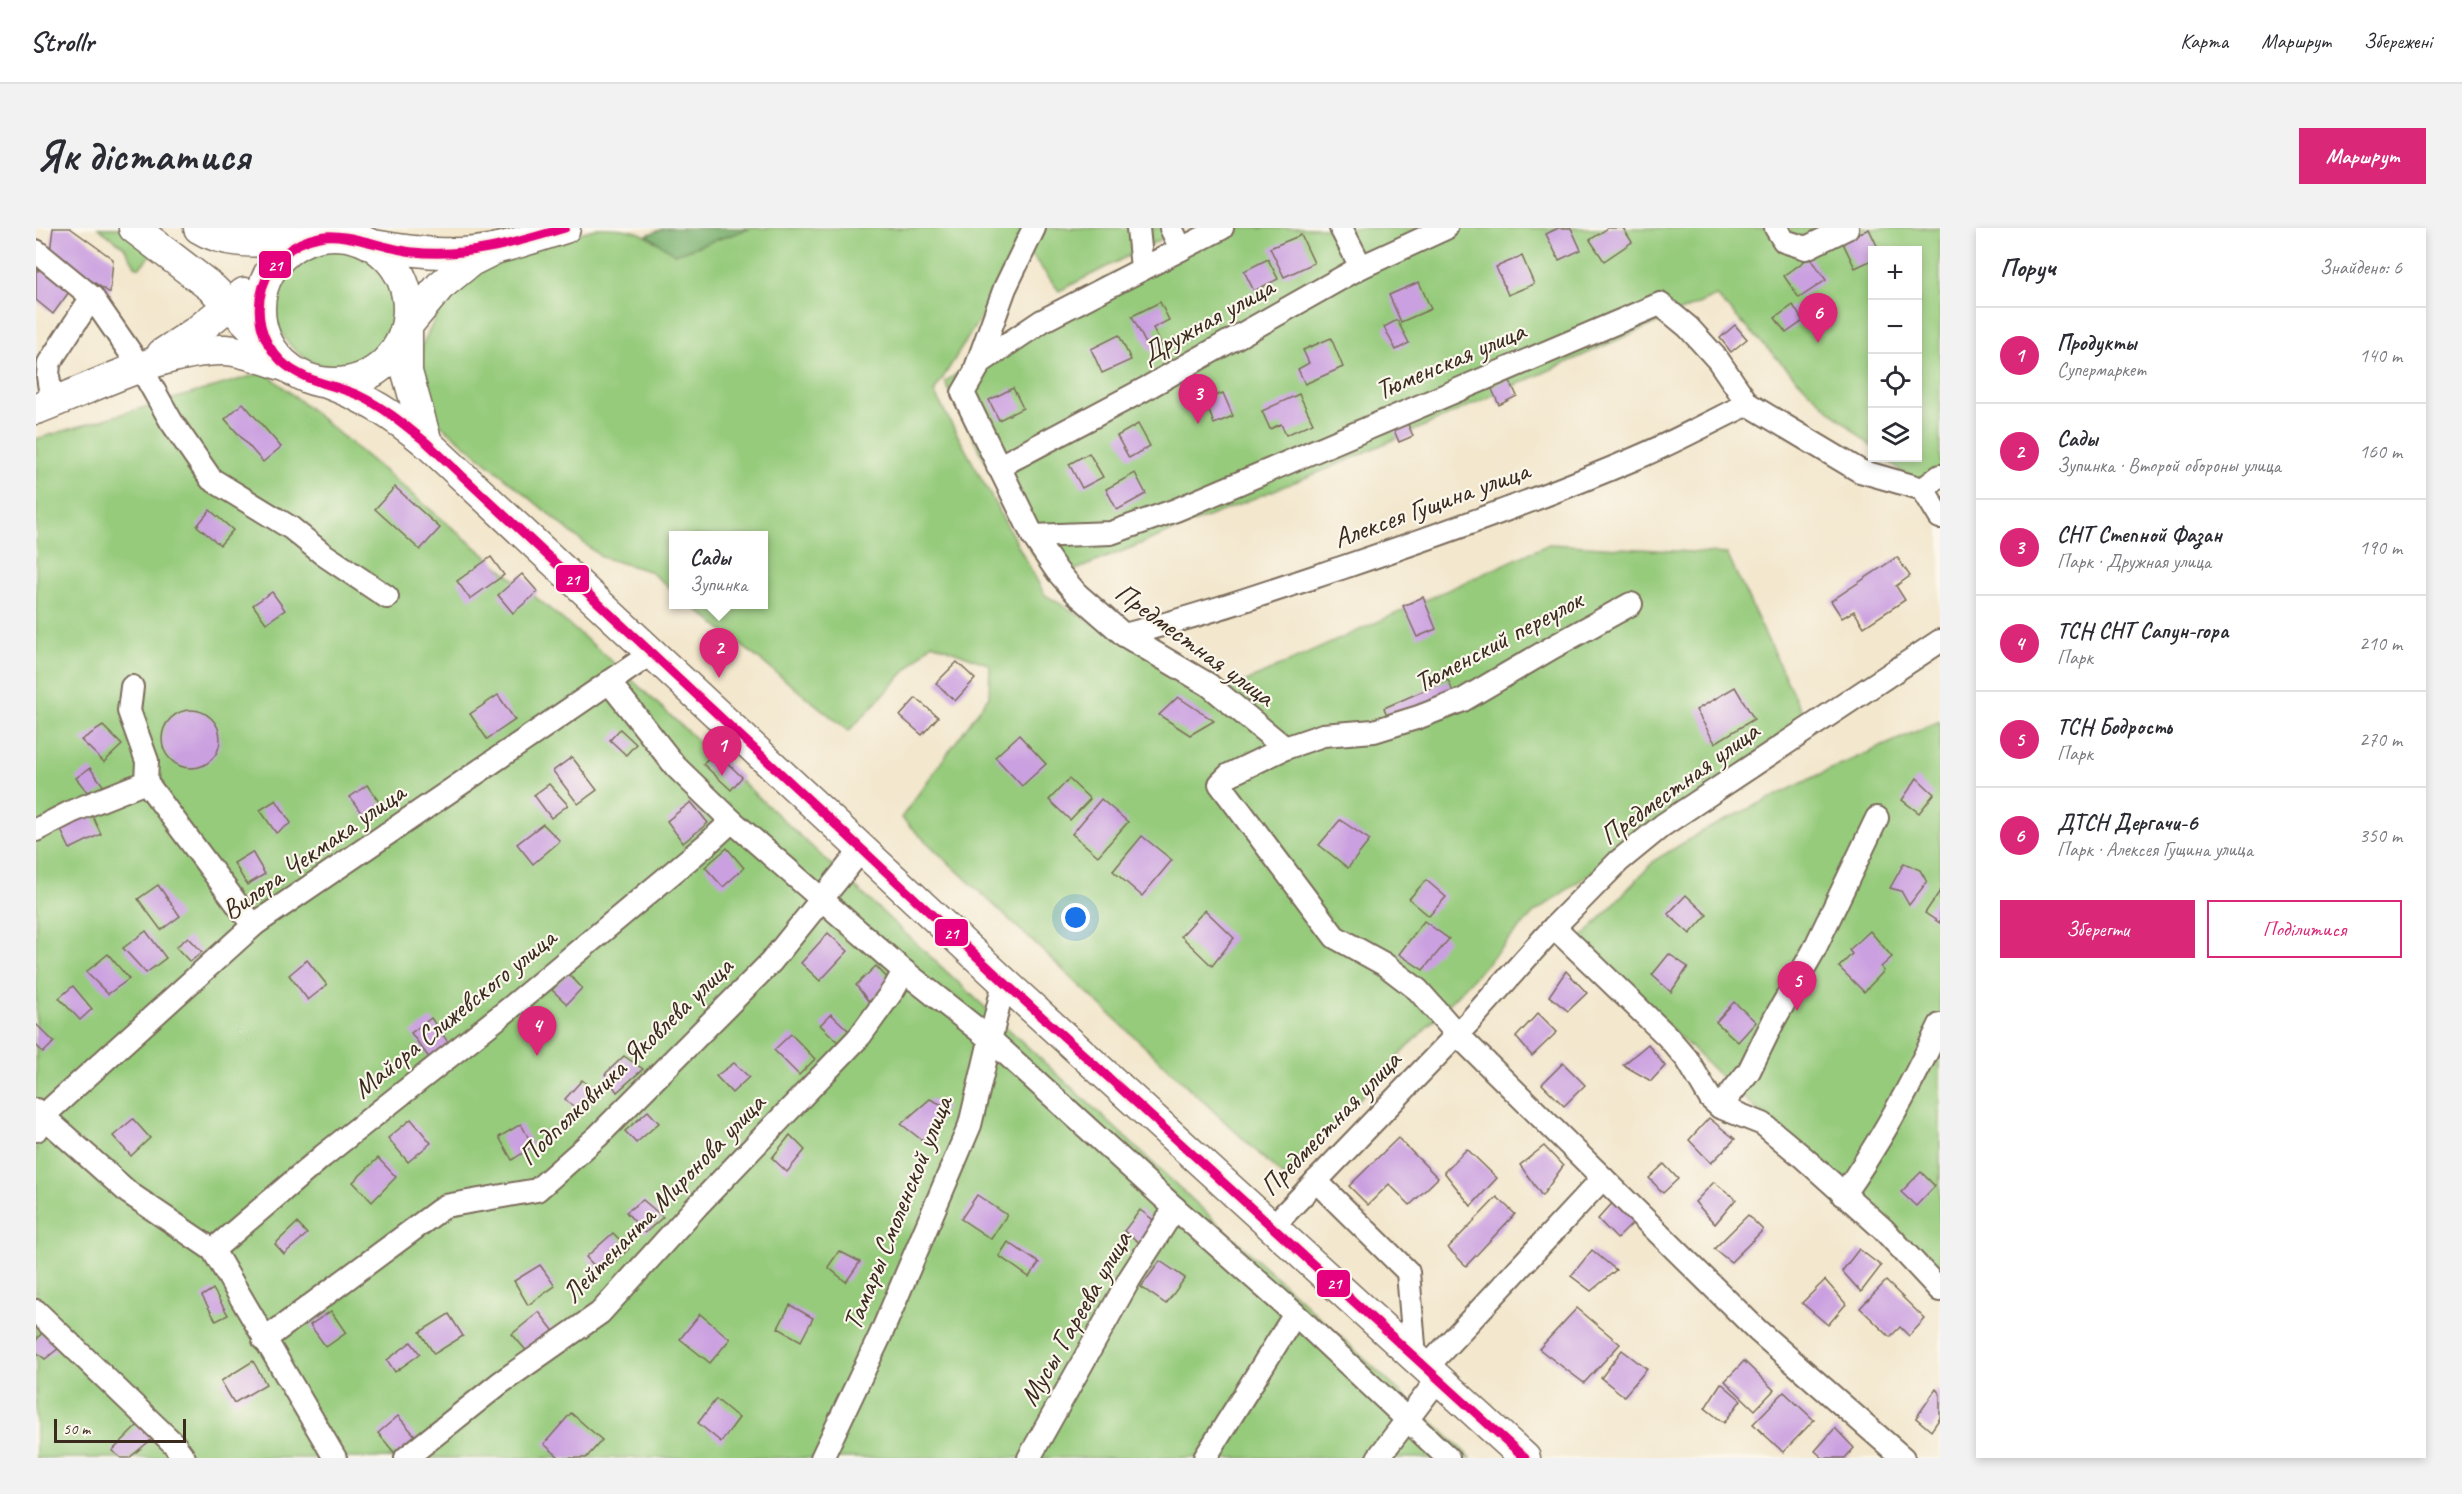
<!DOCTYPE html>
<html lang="uk">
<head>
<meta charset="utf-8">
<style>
	:root { --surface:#fff; --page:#f2f2f3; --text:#2b2b33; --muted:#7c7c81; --line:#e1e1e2; --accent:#db2777 }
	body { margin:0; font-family:Caveat,sans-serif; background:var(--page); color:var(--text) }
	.controls { position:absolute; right:18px; top:18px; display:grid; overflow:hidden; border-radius:0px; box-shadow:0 3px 9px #0003 }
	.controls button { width:54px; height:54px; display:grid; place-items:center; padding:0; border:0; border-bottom:2px solid var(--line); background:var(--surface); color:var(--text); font:30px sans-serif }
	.scale { position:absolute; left:18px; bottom:15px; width:132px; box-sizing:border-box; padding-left:6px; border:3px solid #3b2a1e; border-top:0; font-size:16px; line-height:21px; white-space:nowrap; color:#3b2a1e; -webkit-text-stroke:4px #fbf7ec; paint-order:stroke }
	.you { position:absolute; left:1040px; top:690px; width:21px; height:21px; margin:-15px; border:4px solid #fff; border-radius:50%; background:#1a73e8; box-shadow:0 0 0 9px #1a73e833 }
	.badge { display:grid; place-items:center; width:39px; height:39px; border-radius:50%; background:var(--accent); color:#fff; font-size:20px; font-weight:700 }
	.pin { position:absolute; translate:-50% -50px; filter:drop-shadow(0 2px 3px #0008) }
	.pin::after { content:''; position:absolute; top:32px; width:21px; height:18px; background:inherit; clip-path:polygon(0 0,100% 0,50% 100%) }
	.popup { position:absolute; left:633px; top:303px; width:99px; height:78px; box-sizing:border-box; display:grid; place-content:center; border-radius:0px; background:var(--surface); filter:drop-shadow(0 2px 4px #0005); font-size:20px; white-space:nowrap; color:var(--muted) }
	.popup b { font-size:22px; color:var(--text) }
	.popup::after { content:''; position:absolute; left:50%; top:100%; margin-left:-12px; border:12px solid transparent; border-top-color:var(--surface) }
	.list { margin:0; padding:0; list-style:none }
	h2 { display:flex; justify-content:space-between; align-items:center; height:78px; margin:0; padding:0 24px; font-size:26px }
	h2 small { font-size:20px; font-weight:400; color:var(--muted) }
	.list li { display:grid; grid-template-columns:39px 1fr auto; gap:18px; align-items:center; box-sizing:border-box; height:96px; padding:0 24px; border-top:2px solid var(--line) }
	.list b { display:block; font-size:22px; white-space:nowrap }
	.list p { margin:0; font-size:20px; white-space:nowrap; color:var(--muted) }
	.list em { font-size:20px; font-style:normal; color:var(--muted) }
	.actions { display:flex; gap:12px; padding:18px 24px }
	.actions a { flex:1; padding:14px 0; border:2px solid var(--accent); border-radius:0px; text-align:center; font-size:21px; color:var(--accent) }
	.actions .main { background:var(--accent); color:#fff }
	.icon { flex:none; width:33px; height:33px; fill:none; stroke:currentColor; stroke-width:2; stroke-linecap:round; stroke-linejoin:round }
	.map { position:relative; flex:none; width:1904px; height:1230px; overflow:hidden; border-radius:0px }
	header { display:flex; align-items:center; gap:36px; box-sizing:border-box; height:84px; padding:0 30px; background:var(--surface); border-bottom:2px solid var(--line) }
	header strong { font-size:28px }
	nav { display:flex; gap:33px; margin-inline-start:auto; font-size:21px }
	.intro { display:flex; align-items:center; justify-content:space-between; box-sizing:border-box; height:144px; padding:0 36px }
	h1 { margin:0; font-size:42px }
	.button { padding:15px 27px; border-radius:0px; background:var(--accent); color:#fff; font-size:21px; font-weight:700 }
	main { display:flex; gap:36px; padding:0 36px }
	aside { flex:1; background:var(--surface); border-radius:0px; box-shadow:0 3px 9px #0003 }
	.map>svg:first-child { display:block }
</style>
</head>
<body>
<header>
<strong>Strollr</strong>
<nav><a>Карта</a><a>Маршрут</a><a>Збережені</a></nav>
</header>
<div class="intro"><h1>Як дістатися</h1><a class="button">Маршрут</a></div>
<main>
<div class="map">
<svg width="1904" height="1230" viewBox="0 0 1904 1230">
	<rect width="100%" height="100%" fill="#fbf7ec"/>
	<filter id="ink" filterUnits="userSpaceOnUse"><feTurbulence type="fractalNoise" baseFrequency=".0167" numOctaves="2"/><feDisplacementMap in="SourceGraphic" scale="12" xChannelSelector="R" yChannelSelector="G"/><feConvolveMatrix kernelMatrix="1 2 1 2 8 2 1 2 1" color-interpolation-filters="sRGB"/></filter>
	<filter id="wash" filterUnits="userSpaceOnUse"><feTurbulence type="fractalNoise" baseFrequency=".008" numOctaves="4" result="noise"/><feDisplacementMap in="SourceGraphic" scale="24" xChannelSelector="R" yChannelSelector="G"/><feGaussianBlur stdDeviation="1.35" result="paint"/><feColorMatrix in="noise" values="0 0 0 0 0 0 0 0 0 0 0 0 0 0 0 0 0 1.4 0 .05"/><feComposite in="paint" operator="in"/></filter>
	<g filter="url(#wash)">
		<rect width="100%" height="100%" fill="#f3e7cd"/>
		<!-- green -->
		<g fill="#96cb7c" stroke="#687a4d" stroke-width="1.5">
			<polygon points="62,0 82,0 117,25 104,39 100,39 88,19"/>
			<path d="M562,0c40,0 44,4 77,26l76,-26h432l-124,63 -34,-45 -91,146 111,203 171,100 333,-151 178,10 78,165 -272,195 -248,264 -384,-360 88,-122 1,-31 -58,-22 -83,88 -158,-126 73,-1v-68h-90v55l-25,-20 -48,-14 -167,-138 -13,-36 1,-38 16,-32 27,-35 63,-30z"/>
			<polygon points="1163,0 1904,0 1904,248 1883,260 1849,230 1882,230 1882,22 1836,22 1836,219 1773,163 1680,68 1296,239 1017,351 995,323 909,154 1017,79"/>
			<circle cx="302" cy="76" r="63"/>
			<polygon points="229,144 568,426 1435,1230 0,1230 0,211"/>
			<polygon points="1904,493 1904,1047 1690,854 1544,712 1619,632 1667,603 1797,540"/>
		</g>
		<!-- forest -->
		<polygon fill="#78af6c" stroke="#5a6c45" stroke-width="1.5" points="629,0 715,0 639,26 611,7"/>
		<g id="blocks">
			<!-- building -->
			<g fill="#cba0e0">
				<polygon points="17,0 34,0 77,31 74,65 35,39 33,64 17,86 0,72 0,41 2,43 14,24"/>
				<polygon points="1522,0 1535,0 1545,22 1523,32 1510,6"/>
				<polygon points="1572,0 1587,0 1596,14 1568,33 1554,12"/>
				<polygon points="1833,1 1843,22 1836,22 1836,32 1819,40 1806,13"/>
				<polygon points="1265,7 1278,35 1248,49 1234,20"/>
				<polygon points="1486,28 1498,56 1472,67 1460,39"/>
				<polygon points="1774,29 1790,52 1763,70 1748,48"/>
				<polygon points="1232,31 1242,51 1218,63 1208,43"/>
				<polygon points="1383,54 1395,81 1365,94 1353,67"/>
				<polygon points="1124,74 1133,92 1117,100 1126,118 1114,124 1096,88"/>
				<polygon points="1757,77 1767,93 1750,105 1739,90"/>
				<polygon points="1361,92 1373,115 1360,122 1348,99"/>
				<polygon points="1699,97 1711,111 1695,124 1684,110"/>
				<polygon points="1083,107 1095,132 1066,145 1055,121"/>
				<polygon points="1295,110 1307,139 1269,156 1262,141 1273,135 1267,122"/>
				<polygon points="1473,151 1481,168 1463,177 1455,159"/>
				<polygon points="977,160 987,180 963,192 953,172"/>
				<polygon points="1187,165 1197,188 1178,196 1169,172"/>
				<polygon points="1263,166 1277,195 1250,207 1245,196 1234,201 1226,183"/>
				<polygon points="207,175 245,219 227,234 189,191"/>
				<polygon points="1371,194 1377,208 1363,214 1357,200"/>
				<polygon points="1102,196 1114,218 1093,230 1081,208"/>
				<polygon points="1053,225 1067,249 1046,260 1033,236"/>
				<polygon points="1099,245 1110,266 1081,282 1070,261"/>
				<polygon points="359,259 404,300 384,322 339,281"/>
				<polygon points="174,282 197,302 184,317 161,298"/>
				<polygon points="455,329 468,347 434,371 421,353"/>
				<polygon points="1861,329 1874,348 1860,358 1869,372 1828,399 1818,383 1806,390 1795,373"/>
				<polygon points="486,346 502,364 477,385 462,367"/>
				<polygon points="236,364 249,382 230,395 217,377"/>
				<polygon points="1387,369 1400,401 1381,409 1367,378"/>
				<polygon points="921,434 939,451 919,473 900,455"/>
				<polygon points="1412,452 1418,466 1354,495 1348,480"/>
				<polygon points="1699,459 1718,491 1679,515 1660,482"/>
				<polygon points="462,467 479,492 451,511 434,486"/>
				<polygon points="1142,469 1178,493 1154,507 1123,487"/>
				<polygon points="880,470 902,489 886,507 864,488"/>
				<circle cx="155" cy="511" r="29"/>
				<polygon points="67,498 86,517 68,534 45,512"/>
				<polygon points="584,501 600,516 590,527 574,512"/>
				<polygon points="983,507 1010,536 986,558 959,529"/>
				<polygon points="679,523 706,549 695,562 667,536"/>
				<polygon points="536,529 561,562 542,576 517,543"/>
				<polygon points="54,540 69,560 56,570 40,550"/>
				<polygon points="1881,550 1898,566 1883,585 1866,572"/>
				<polygon points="1033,551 1054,571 1034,592 1013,572"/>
				<polygon points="513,556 532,577 515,590 498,567"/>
				<polygon points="331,557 348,581 331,593 314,569"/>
				<polygon points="1065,571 1092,594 1062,628 1036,606"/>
				<polygon points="240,572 255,595 240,605 224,582"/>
				<polygon points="655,574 672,595 647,615 631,593"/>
				<polygon points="55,585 65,606 34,621 24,600"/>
				<polygon points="1304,592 1334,612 1312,640 1283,617"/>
				<polygon points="507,596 524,613 497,636 481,616"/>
				<polygon points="1106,608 1136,632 1106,668 1077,643"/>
				<polygon points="691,620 708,640 687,659 669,639"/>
				<polygon points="216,624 229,646 211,657 198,635"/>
				<polygon points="1868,635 1884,642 1891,654 1873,677 1865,663 1854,660"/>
				<polygon points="1390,652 1410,669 1393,688 1373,671"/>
				<polygon points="122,657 144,688 125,702 102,671"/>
				<polygon points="1904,663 1904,695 1889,685"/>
				<polygon points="1650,667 1671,687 1654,706 1632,686"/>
				<polygon points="1169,682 1198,710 1176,738 1145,708"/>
				<polygon points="1388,693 1413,711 1387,742 1363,726"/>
				<polygon points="110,703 130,730 110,745 87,720"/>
				<polygon points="1834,703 1856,729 1845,739 1848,743 1828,764 1803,739 1816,726 1813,722"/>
				<polygon points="792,705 812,723 784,753 765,735"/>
				<polygon points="152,709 166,724 154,734 140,719"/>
				<polygon points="72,726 93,751 72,766 50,744"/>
				<polygon points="1633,726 1652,739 1635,764 1616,747"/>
				<polygon points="271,732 291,757 272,772 253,747"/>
				<polygon points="840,738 854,753 833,774 820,757"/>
				<polygon points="1530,743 1551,765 1532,783 1513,768"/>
				<polygon points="532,745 546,760 531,776 516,762"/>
				<polygon points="37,758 56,781 44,792 23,770"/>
				<polygon points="1698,774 1720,794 1702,814 1680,794"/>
				<polygon points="1502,785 1521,804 1496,828 1480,809"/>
				<polygon points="795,786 813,803 802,814 784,797"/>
				<polygon points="395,790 414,817 394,831 375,805"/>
				<polygon points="0,796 18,814 7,825 0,817"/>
				<polygon points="755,806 779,831 763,847 738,822"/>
				<polygon points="1612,816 1629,838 1615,853 1587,837"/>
				<polygon points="588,828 607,841 581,864 569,846"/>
				<polygon points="698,835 713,849 696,865 680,848"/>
				<polygon points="1527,835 1549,857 1528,878 1506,856"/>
				<polygon points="546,852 563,865 544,886 529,871"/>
				<polygon points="894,871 911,879 887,913 865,896"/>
				<polygon points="612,883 623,895 600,915 589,903"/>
				<polygon points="1673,890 1699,911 1675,935 1653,912"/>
				<polygon points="97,891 114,910 95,928 77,908"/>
				<polygon points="375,891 395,915 372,934 352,910"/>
				<polygon points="485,896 497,918 476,932 463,909"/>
				<polygon points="754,907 769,922 751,944 736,930"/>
				<polygon points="1362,910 1402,950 1374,977 1353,956 1332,977 1313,958"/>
				<polygon points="1508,918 1527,938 1506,968 1484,937"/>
				<polygon points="1431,921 1461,950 1435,978 1408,944"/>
				<polygon points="342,930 360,949 336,974 317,954"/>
				<polygon points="1628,936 1642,951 1627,965 1613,950"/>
				<polygon points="1885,944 1899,958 1880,978 1865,964"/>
				<polygon points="1678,954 1700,971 1679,996 1659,974"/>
				<polygon points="941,967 971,987 955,1011 925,991"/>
				<polygon points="1461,969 1479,986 1430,1038 1412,1020"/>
				<polygon points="1582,969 1601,991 1581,1011 1562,991"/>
				<polygon points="607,972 627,989 609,1005 590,984"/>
				<polygon points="1104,982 1120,994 1104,1015 1088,1003"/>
				<polygon points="1712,987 1727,1002 1695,1034 1678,1021"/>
				<polygon points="261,995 271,1006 248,1026 239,1016"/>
				<polygon points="577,1005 593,1021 565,1045 550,1029"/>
				<polygon points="972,1014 1003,1035 993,1049 963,1028"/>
				<polygon points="1823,1021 1845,1038 1825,1064 1806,1043"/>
				<polygon points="1556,1022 1580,1042 1555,1063 1535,1048"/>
				<polygon points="803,1023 824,1034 810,1054 792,1039"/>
				<polygon points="1124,1033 1149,1050 1130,1076 1105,1059"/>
				<polygon points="504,1037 519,1058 492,1077 478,1053"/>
				<polygon points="1789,1052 1810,1076 1792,1097 1766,1075"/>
				<polygon points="1850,1053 1889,1091 1873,1108 1864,1099 1854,1109 1824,1080"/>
				<polygon points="177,1061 192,1087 180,1093 166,1068"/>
				<polygon points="754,1077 777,1090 765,1113 742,1100"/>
				<polygon points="1541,1080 1584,1116 1548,1155 1503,1121"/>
				<polygon points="295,1083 310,1105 290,1119 274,1097"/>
				<polygon points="503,1084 520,1106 494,1127 476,1106"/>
				<polygon points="413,1086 427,1108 398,1126 384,1104"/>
				<polygon points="664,1086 694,1111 674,1135 644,1111"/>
				<polygon points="9,1101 28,1116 9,1131 0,1124 0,1112"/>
				<polygon points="375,1114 384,1126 359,1144 351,1132"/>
				<polygon points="1586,1122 1611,1141 1588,1168 1565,1150"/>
				<polygon points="217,1133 230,1156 198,1175 185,1153"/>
				<polygon points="1708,1133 1738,1162 1719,1182 1689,1153"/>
				<polygon points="1685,1155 1705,1172 1688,1195 1669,1180"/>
				<polygon points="1900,1161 1904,1166 1904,1190 1895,1203 1880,1190"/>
				<polygon points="1748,1164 1778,1192 1747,1224 1717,1196"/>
				<polygon points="680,1171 703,1190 685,1214 662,1195"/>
				<polygon points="535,1185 566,1212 550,1230 524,1230 508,1216"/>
				<polygon points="362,1188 382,1211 361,1228 342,1205"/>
				<polygon points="103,1196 116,1211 93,1230 85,1230 76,1223"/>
				<polygon points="1799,1200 1818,1220 1809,1230 1787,1230 1779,1223"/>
			</g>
		</g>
	</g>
	<g filter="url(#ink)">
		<use href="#blocks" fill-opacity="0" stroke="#7b6c5b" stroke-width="1.5"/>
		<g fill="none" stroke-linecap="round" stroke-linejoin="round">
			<defs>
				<g id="minor">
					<polyline points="1102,0 1106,40"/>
					<polyline points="1135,0 1145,21"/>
					<polyline points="1186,0 1006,93 945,134 927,165 997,308 1021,343 1041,366 1088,407 1173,457 1249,520 1193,547 1184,556 1299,709 1348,736 1382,762 1421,806 1722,1103 1867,1230"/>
					<polyline points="1305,0 1325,39"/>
					<polyline points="1740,0 1748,13 1770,20 1811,0"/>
					<polyline points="0,23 56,69 105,140 135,193 175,251 255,300 287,326 351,369"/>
					<polyline points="940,140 969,60 998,0"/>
					<polyline points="16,175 12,148 13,135 56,69"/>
					<polyline points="962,239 1109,161 1325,39 1410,0"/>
					<polyline points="1887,261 1904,248"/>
					<polyline points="997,308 1075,305 1140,282 1624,76 1652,99 1682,132 1712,176 1824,243 1887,261 1904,289"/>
					<path d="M1088,407c73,-18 145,-43 217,-67 98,-33 197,-68 293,-109 39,-16 76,-37 114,-55"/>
					<polyline points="573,454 640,539 696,593 868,743 954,811 1139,980 1259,1086 1412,1230"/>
					<polyline points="96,459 93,483 111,533 110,554"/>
					<polyline points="1249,520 1287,507 1338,503 1383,489 1427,472 1519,418 1595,376"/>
					<polyline points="110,554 210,688 219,696"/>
					<polyline points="0,602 37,583 110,554"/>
					<polyline points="1518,699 1631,808 1651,831 1674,870 1684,879 1727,896 1768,930 1847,1001 1904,1062"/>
					<polyline points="1684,879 1713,843 1738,792 1777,724 1841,590"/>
					<polyline points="0,882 93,965 177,1022 299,1230"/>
					<polyline points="0,902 7,888 219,696 616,425"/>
					<polyline points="1280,953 1372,1044 1379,1130"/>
					<path d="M1807,967c38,-54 69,-111 97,-170"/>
					<polyline points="1236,999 1433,794 1518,699 1583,633 1627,597 1904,413"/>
					<polyline points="177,1022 287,928 473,781 671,616 696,593"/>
					<polyline points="0,1083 138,1216 148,1230"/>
					<polyline points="228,1112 409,978 501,962 562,908 735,734 826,621"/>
					<polyline points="1390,1140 1567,950"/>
					<polyline points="370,1230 464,1155 564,1085 661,978 824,808 858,761 868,743"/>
					<polyline points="786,1230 845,1106 934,897 968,754"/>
					<polyline points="993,1230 1094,1050 1139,980"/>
					<polyline points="1169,1230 1259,1086"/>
					<polyline points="1342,1230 1402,1151"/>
				</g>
				<g id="major">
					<polyline points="98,0 176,60 230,113"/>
					<path d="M163,0c30,19 72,13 106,12"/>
					<circle cx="298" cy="81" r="74"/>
					<path d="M337,17c42,7 83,13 125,3 22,-5 45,-13 67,-20"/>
					<polyline points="126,126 161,103 208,65"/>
					<path d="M291,155c40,15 67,33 100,60l577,539 521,476"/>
					<path d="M0,181c58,-21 127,-60 189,-59 21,1 43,11 63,17"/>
					<polyline points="391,215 371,144 371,98 404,58 435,33 461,20"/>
				</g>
			</defs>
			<!-- minor casing -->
			<use href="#minor" stroke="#7b6c5b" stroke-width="26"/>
			<!-- major casing -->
			<use href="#major" stroke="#7b6c5b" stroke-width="33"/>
			<!-- minor -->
			<use href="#minor" stroke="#fff" stroke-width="22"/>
			<!-- major -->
			<use href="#major" stroke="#fff" stroke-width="30"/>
			<defs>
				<path id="bus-1" d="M529,0c-50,15 -100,30 -152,24 -28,-3 -69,-21 -94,-15 -58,11 -80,83 -38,124 22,21 53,23 79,35 25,12 46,30 67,47l577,539 521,476"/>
			</defs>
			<!-- bus-1 casing -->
			<use href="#bus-1" stroke="#fbf7ec" stroke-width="14"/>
			<!-- bus-1 -->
			<use href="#bus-1" stroke="#e5007d" stroke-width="9"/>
		</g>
	</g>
	<g text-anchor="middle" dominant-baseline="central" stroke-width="4.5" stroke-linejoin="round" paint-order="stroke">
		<!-- street labels -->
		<g font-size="28" fill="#3b2a1e" stroke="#fbf7ec">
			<text transform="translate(1171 92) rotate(-29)">Дружная улица</text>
			<text transform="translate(1414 132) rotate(-23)">Тюменская улица</text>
			<text transform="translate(1395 276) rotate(-20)">Алексея Гущина улица</text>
			<text transform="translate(1462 413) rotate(-28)">Тюменский переулок</text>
			<text transform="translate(1159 416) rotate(36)">Предместная улица</text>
			<text transform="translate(1643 555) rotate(-36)">Предместная улица</text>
			<text transform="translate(277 623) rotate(-35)">Вилора Чекмака улица</text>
			<text transform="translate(418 785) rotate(-39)">Майора Слижевского улица</text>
			<text transform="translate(589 833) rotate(-44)">Подполковника Яковлева улица</text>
			<text transform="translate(1294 895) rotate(-46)">Предместная улица</text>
			<text transform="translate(627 970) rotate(-46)">Лейтенанта Миронова улица</text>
			<text transform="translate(861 985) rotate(-68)">Тамары Смоленской улица</text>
			<text transform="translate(1039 1090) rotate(-60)">Мусы Гареева улица</text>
		</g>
	</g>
	<g stroke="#fbf7ec" stroke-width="2">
		<rect x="222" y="22" width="34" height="29" rx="6" fill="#e5007d"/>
		<rect x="519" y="336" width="35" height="29" rx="6" fill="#e5007d"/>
		<rect x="898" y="690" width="35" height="29" rx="6" fill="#e5007d"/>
		<rect x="1280" y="1041" width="35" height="29" rx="6" fill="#e5007d"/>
	</g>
	<g font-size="16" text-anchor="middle" font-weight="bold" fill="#fff">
		<text x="239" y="43">21</text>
		<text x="536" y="357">21</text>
		<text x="915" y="711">21</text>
		<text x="1298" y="1061">21</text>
	</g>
</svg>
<div class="controls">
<button>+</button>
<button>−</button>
<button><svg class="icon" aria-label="locate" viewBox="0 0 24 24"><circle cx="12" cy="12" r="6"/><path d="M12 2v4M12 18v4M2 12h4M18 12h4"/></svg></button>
<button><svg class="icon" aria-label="layers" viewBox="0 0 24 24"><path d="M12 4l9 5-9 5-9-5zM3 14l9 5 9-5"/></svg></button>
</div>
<div class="scale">50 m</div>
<div class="you"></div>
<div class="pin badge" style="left:686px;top:548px">1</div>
<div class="pin badge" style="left:683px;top:450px">2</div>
<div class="popup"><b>Сады</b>Зупинка</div>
<div class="pin badge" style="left:1162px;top:196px">3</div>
<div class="pin badge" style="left:501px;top:828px">4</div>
<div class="pin badge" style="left:1761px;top:783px">5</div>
<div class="pin badge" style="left:1782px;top:115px">6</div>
</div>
<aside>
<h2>Поруч<small>Знайдено: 6</small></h2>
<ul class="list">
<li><span class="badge">1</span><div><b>Продукты</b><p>Супермаркет</p></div><em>140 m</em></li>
<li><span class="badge">2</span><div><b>Сады</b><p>Зупинка · Второй обороны улица</p></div><em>160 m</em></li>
<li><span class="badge">3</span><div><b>СНТ Степной Фазан</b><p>Парк · Дружная улица</p></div><em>190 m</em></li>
<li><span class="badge">4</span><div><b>ТСН СНТ Сапун-гора</b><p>Парк</p></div><em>210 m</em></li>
<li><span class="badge">5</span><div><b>ТСН Бодрость</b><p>Парк</p></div><em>270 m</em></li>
<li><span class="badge">6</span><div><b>ДТСН Дергачи-6</b><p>Парк · Алексея Гущина улица</p></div><em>350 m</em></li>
</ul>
<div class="actions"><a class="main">Зберегти</a><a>Поділитися</a></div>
</aside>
</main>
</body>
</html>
